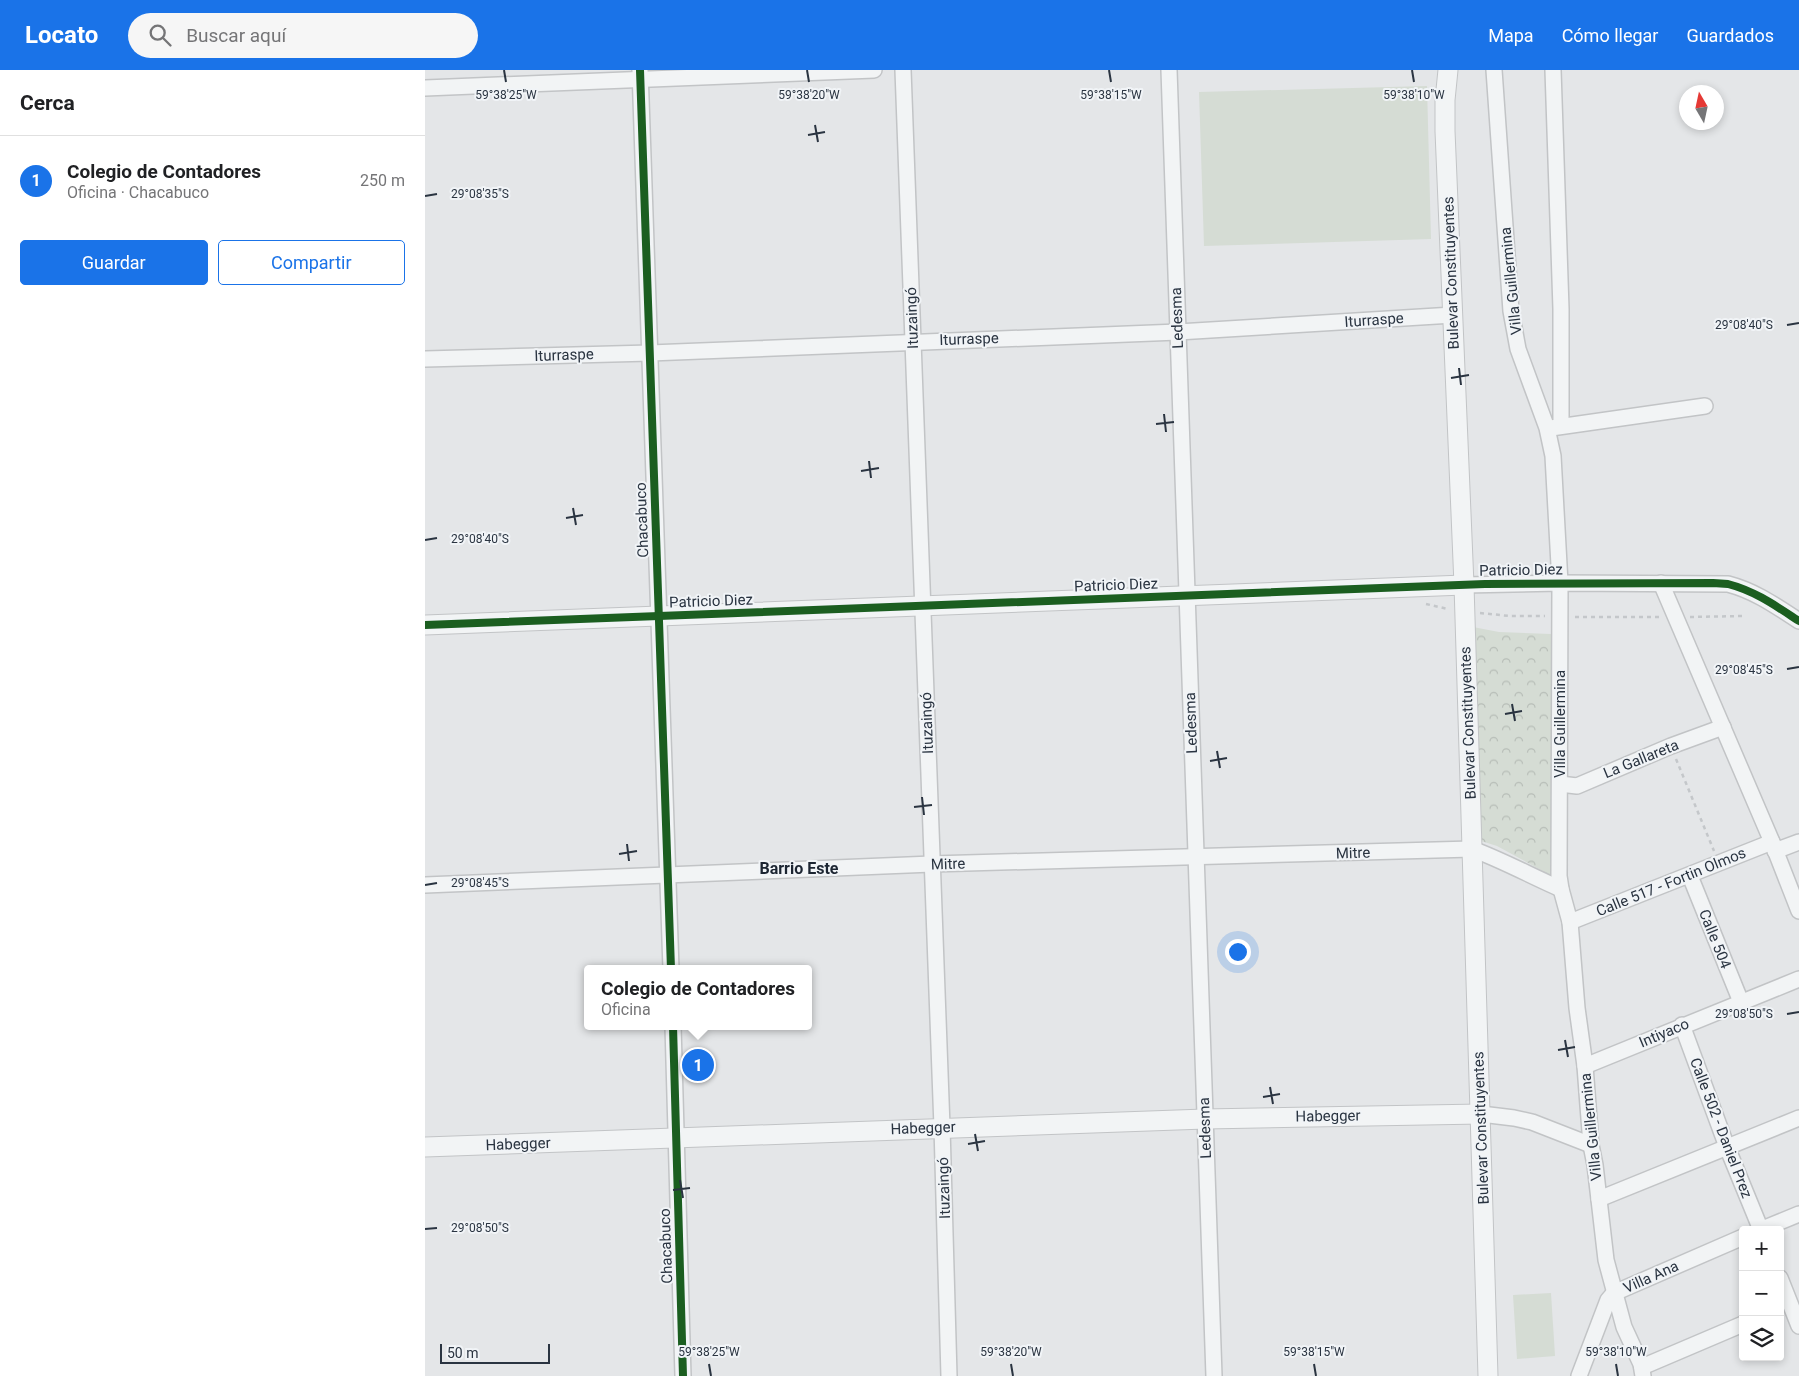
<!DOCTYPE html>
<html lang="es">
<head>
<meta charset="utf-8">
<style>
	:root { --surface:#fff; --page:#f6f6f6; --text:#202124; --muted:#757577; --line:#e0e0e0; --accent:#1a73e8 }
	body { margin:0; font-family:Roboto,sans-serif; background:var(--page); color:var(--text) }
	.controls { position:absolute; right:15px; bottom:15px; display:grid; overflow:hidden; border-radius:5px; box-shadow:0 2px 8px #0003 }
	.controls button { width:45px; height:45px; display:grid; place-items:center; padding:0; border:0; border-bottom:1px solid var(--line); background:var(--surface); color:var(--text); font:25px sans-serif }
	.compass { position:absolute; left:1254px; top:15px; width:45px; height:45px; border-radius:50%; background:var(--surface); box-shadow:0 2px 8px #0003; rotate:351deg }
	.scale { position:absolute; left:15px; bottom:12px; width:110px; box-sizing:border-box; padding-left:5px; border:2px solid #2a3441; border-top:0; font-size:14px; line-height:18px; white-space:nowrap; color:#2a3441; -webkit-text-stroke:4px #f1f4f7; paint-order:stroke }
	.you { position:absolute; left:812px; top:881px; width:18px; height:18px; margin:-12px; border:4px solid #fff; border-radius:50%; background:#1a73e8; box-shadow:0 0 0 8px #1a73e833 }
	.badge { display:grid; place-items:center; width:32px; height:32px; border-radius:50%; background:var(--accent); color:#fff; font-size:16px; font-weight:700 }
	.pin { position:absolute; translate:-50% -50%; border:2px solid #fff; box-shadow:0 1px 5px #0006 }
	.popup { position:absolute; left:159px; top:895px; width:228px; height:65px; box-sizing:border-box; display:grid; place-content:center; border-radius:5px; background:var(--surface); filter:drop-shadow(0 1px 4px #0005); font-size:16px; white-space:nowrap; color:var(--muted) }
	.popup b { font-size:19px; color:var(--text) }
	.popup::after { content:''; position:absolute; left:50%; top:100%; margin-left:-10px; border:10px solid transparent; border-top-color:var(--surface) }
	.list { margin:0; padding:0; list-style:none }
	h2 { display:flex; justify-content:space-between; align-items:center; height:65px; margin:0; padding:0 20px; font-size:21px }
	h2 small { font-size:16px; font-weight:400; color:var(--muted) }
	.list li { display:grid; grid-template-columns:32px 1fr auto; gap:15px; align-items:center; box-sizing:border-box; height:90px; padding:0 20px; border-top:1px solid var(--line) }
	.list b { display:block; font-size:19px; white-space:nowrap }
	.list p { margin:0; font-size:16px; white-space:nowrap; color:var(--muted) }
	.list em { font-size:16px; font-style:normal; color:var(--muted) }
	.actions { display:flex; gap:10px; padding:15px 20px }
	.actions a { flex:1; padding:11px 0; border:1px solid var(--accent); border-radius:5px; text-align:center; font-size:18px; color:var(--accent) }
	.actions .main { background:var(--accent); color:#fff }
	.icon { flex:none; width:28px; height:28px; fill:none; stroke:currentColor; stroke-width:2; stroke-linecap:round; stroke-linejoin:round }
	.map { position:relative; flex:none; width:1374px; height:1306px; overflow:hidden }
	header { display:flex; align-items:center; gap:30px; box-sizing:border-box; height:70px; padding:0 25px; background:var(--accent); color:#fff }
	header strong { font-size:24px }
	nav { display:flex; gap:28px; margin-inline-start:auto; font-size:18px }
	.search { width:350px; height:45px; background:var(--page); display:flex; align-items:center; gap:12px; box-sizing:border-box; padding:0 18px; border-radius:28px; color:var(--muted); font-size:19px }
	main { display:flex }
	aside { flex:1; background:var(--surface) }
	.map>svg:first-child { display:block }
</style>
</head>
<body>
<header>
<strong>Locato</strong>
<div class="search"><svg class="icon" aria-label="search" viewBox="0 0 24 24"><circle cx="10" cy="10" r="6"/><path d="M15 15l6 6"/></svg>Buscar aquí</div>
<nav><a>Mapa</a><a>Cómo llegar</a><a>Guardados</a></nav>
</header>
<main>
<aside>
<h2>Cerca<small></small></h2>
<ul class="list">
<li><span class="badge">1</span><div><b>Colegio de Contadores</b><p>Oficina · Chacabuco</p></div><em>250 m</em></li>
</ul>
<div class="actions"><a class="main">Guardar</a><a>Compartir</a></div>
</aside>
<div class="map">
<svg width="1374" height="1306" viewBox="0 0 1374 1306">
	<defs>
		<pattern id="park-crowns" width="20" height="18" patternUnits="userSpaceOnUse" patternTransform="scale(1.25)"><rect width="20" height="18" fill="#d5dcd4"/><path d="M2 6a3 3 0 1 1 6 0M12 15a3 3 0 1 1 6 0" fill="none" stroke="#b7bdb7"/></pattern>
	</defs>
	<rect width="100%" height="100%" fill="#e4e6e8"/>
	<!-- park -->
	<polygon fill="url(#park-crowns)" points="1048,557 1074,562 1126,564 1130,804 1125,805 1072,776 1056,771"/>
	<!-- pitch -->
	<g fill="#d5dcd4">
		<polygon points="1002,16 1006,169 779,176 774,22"/>
		<polygon points="1126,1223 1130,1286 1092,1289 1088,1225"/>
	</g>
	<g fill="none" stroke-linecap="round" stroke-linejoin="round">
		<defs>
			<g id="minor">
				<polyline points="215,0 246,899"/>
				<polyline points="478,0 517,1057 524,1306"/>
				<polyline points="744,0 789,1306"/>
				<polyline points="1069,0 1086,241 1093,279 1122,358 1128,386 1135,513 1134,806 1136,819 1145,852 1152,938 1160,996 1166,1075 1170,1095 1181,1190 1199,1257 1216,1294 1218,1306"/>
				<polyline points="1128,0 1136,239 1136,356"/>
				<polyline points="0,18 449,0"/>
				<polyline points="0,289 225,283 753,262 1028,245"/>
				<polyline points="1126,358 1280,336"/>
				<polyline points="1236,513 1347,772 1374,841"/>
				<path d="M1039,515l96,-2 168,1c27,7 48,22 71,37"/>
				<polyline points="1135,714 1152,716 1246,676 1298,657"/>
				<polyline points="1350,781 1374,772"/>
				<polyline points="1265,806 1316,932"/>
				<path d="M0,815l507,-21 540,-15c30,11 59,27 89,40"/>
				<polyline points="1145,852 1347,772"/>
				<polyline points="1257,955 1302,1077 1336,1160"/>
				<polyline points="248,956 258,1306"/>
				<polyline points="1160,996 1374,909"/>
				<polyline points="1056,1044 1089,1048 1107,1052 1166,1075"/>
				<polyline points="1174,1129 1374,1048"/>
				<polyline points="1335,1160 1374,1144"/>
				<polyline points="1355,1208 1374,1256"/>
				<polyline points="1217,1297 1318,1254"/>
				<polyline points="1154,1306 1183,1230 1189,1223 1318,1167"/>
			</g>
			<g id="tertiary">
				<polyline points="1023,0 1020,30 1020,61 1039,515 1063,1306"/>
				<polyline points="0,555 1039,515"/>
				<polyline points="0,1077 780,1049 1056,1044"/>
			</g>
		</defs>
		<!-- minor casing -->
		<use href="#minor" stroke="#c2c4c6" stroke-width="18"/>
		<!-- tertiary casing -->
		<use href="#tertiary" stroke="#c2c4c6" stroke-width="21"/>
		<!-- path -->
		<g stroke="#c4c7ca" stroke-width="2.5" stroke-dasharray="4 4" stroke-linecap="butt">
			<polyline points="1001,534 1023,539"/>
			<polyline points="1055,543 1085,546 1120,546"/>
			<polyline points="1150,547 1235,547"/>
			<polyline points="1265,547 1317,546"/>
			<polyline points="1251,689 1289,781"/>
		</g>
		<!-- minor -->
		<use href="#minor" stroke="#f2f4f5" stroke-width="15"/>
		<!-- tertiary -->
		<use href="#tertiary" stroke="#f2f4f5" stroke-width="19"/>
		<defs>
			<g id="cycleway">
				<polyline points="215,0 246,899"/>
				<path d="M0,555l1060,-41 228,-1 15,1c27,7 48,22 71,37"/>
				<polyline points="248,956 258,1306"/>
			</g>
		</defs>
		<!-- cycleway casing -->
		<use href="#cycleway" stroke="#f1f4f7" stroke-width="11"/>
		<!-- cycleway -->
		<use href="#cycleway" stroke="#1b5e20" stroke-width="8"/>
	</g>
	<!-- ticks -->
	<path fill="none" stroke="#2a3441" stroke-width="2" d="M79,0l2,12M382,0l2,12M684,0l2,12M987,0l2,12M390,55l3,17M383,65l17,-3M0,126l12,-2M1362,255l12,-2M1034,298l2,17M1026,308l18,-3M739,344l2,18M731,354l18,-2M444,391l2,17M436,401l18,-3M148,438l3,17M141,448l17,-3M0,470l12,-2M1362,599l12,-2M1087,634l3,17M1080,644l17,-3M792,681l3,17M785,691l17,-3M497,727l2,18M489,737l18,-2M202,774l2,17M194,784l18,-3M0,815l12,-2M1362,944l12,-2M1140,970l3,17M1133,980l17,-3M845,1017l3,17M838,1027l17,-3M550,1064l3,17M543,1074l17,-3M255,1110l3,18M248,1120l17,-2M0,1159l12,-1M284,1294l2,12M586,1294l2,12M889,1294l2,12M1191,1294l2,12"/>
	<g text-anchor="middle" dominant-baseline="central" stroke-width="4" stroke-linejoin="round" paint-order="stroke">
		<!-- street labels -->
		<g font-size="15" fill="#2a3441" stroke="#f1f4f7">
			<text transform="translate(1026 203) rotate(-92)">Bulevar Constituyentes</text>
			<text transform="translate(1086 211) rotate(-96)">Villa Guillermina</text>
			<text transform="translate(487 248) rotate(-92)">Ituzaingó</text>
			<text transform="translate(752 248) rotate(-92)">Ledesma</text>
			<text transform="translate(949 250) rotate(-4)">Iturraspe</text>
			<text transform="translate(544 269) rotate(-2)">Iturraspe</text>
			<text transform="translate(139 285) rotate(-2)">Iturraspe</text>
			<text transform="translate(217 450) rotate(-92)">Chacabuco</text>
			<text transform="translate(1096 500) rotate(-1)">Patricio Diez</text>
			<text transform="translate(691 515) rotate(-2)">Patricio Diez</text>
			<text transform="translate(286 531) rotate(-2)">Patricio Diez</text>
			<text transform="translate(502 653) rotate(-92)">Ituzaingó</text>
			<text transform="translate(766 653) rotate(-92)">Ledesma</text>
			<text transform="translate(1043 653) rotate(-92)">Bulevar Constituyentes</text>
			<text transform="translate(1135 654) rotate(-90)">Villa Guillermina</text>
			<text transform="translate(1216 689) rotate(-22)">La Gallareta</text>
			<text transform="translate(928 783) rotate(-2)">Mitre</text>
			<text transform="translate(523 794) rotate(-2)">Mitre</text>
			<text transform="translate(1246 812) rotate(-22)">Calle 517 - Fortin Olmos</text>
			<text transform="translate(1290 869) rotate(68)">Calle 504</text>
			<text transform="translate(1239 963) rotate(-23)">Intiyaco</text>
			<text transform="translate(903 1046) rotate(-1)">Habegger</text>
			<text transform="translate(1166 1057) rotate(-96)">Villa Guillermina</text>
			<text transform="translate(498 1058) rotate(-2)">Habegger</text>
			<text transform="translate(780 1058) rotate(-92)">Ledesma</text>
			<text transform="translate(1056 1058) rotate(-92)">Bulevar Constituyentes</text>
			<text transform="translate(1296 1058) rotate(69)">Calle 502 - Daniel Prez</text>
			<text transform="translate(93 1074) rotate(-2)">Habegger</text>
			<text transform="translate(519 1118) rotate(-92)">Ituzaingó</text>
			<text transform="translate(241 1176) rotate(-92)">Chacabuco</text>
			<text transform="translate(1226 1207) rotate(-24)">Villa Ana</text>
		</g>
		<!-- neighbourhood labels -->
		<g font-size="16" font-weight="bold" fill="#1c2532" stroke="#f1f4f7">
			<text x="374" y="798">Barrio Este</text>
		</g>
	</g>
	<g font-size="12" text-anchor="middle" fill="#2a3441" stroke="#f1f4f7" stroke-width="4" stroke-linejoin="round" paint-order="stroke">
		<text x="81" y="29">59°38'25"W</text>
		<text x="384" y="29">59°38'20"W</text>
		<text x="686" y="29">59°38'15"W</text>
		<text x="989" y="29">59°38'10"W</text>
		<text x="55" y="128">29°08'35"S</text>
		<text x="1319" y="259">29°08'40"S</text>
		<text x="55" y="473">29°08'40"S</text>
		<text x="1319" y="604">29°08'45"S</text>
		<text x="55" y="817">29°08'45"S</text>
		<text x="1319" y="948">29°08'50"S</text>
		<text x="55" y="1162">29°08'50"S</text>
		<text x="284" y="1286">59°38'25"W</text>
		<text x="586" y="1286">59°38'20"W</text>
		<text x="889" y="1286">59°38'15"W</text>
		<text x="1191" y="1286">59°38'10"W</text>
	</g>
</svg>
<div class="controls">
<button>+</button>
<button>−</button>
<button><svg class="icon" aria-label="layers" viewBox="0 0 24 24"><path d="M12 4l9 5-9 5-9-5zM3 14l9 5 9-5"/></svg></button>
</div>
<svg class="compass" viewBox="-18 -18 36 36"><path d="M0-13l5 13h-10z" fill="#e53935"/><path d="M0 13l5-13h-10z" fill="#757577"/></svg>
<div class="scale">50 m</div>
<div class="you"></div>
<div class="pin badge" style="left:273px;top:995px">1</div>
<div class="popup"><b>Colegio de Contadores</b>Oficina</div>
</div>
</main>
</body>
</html>
